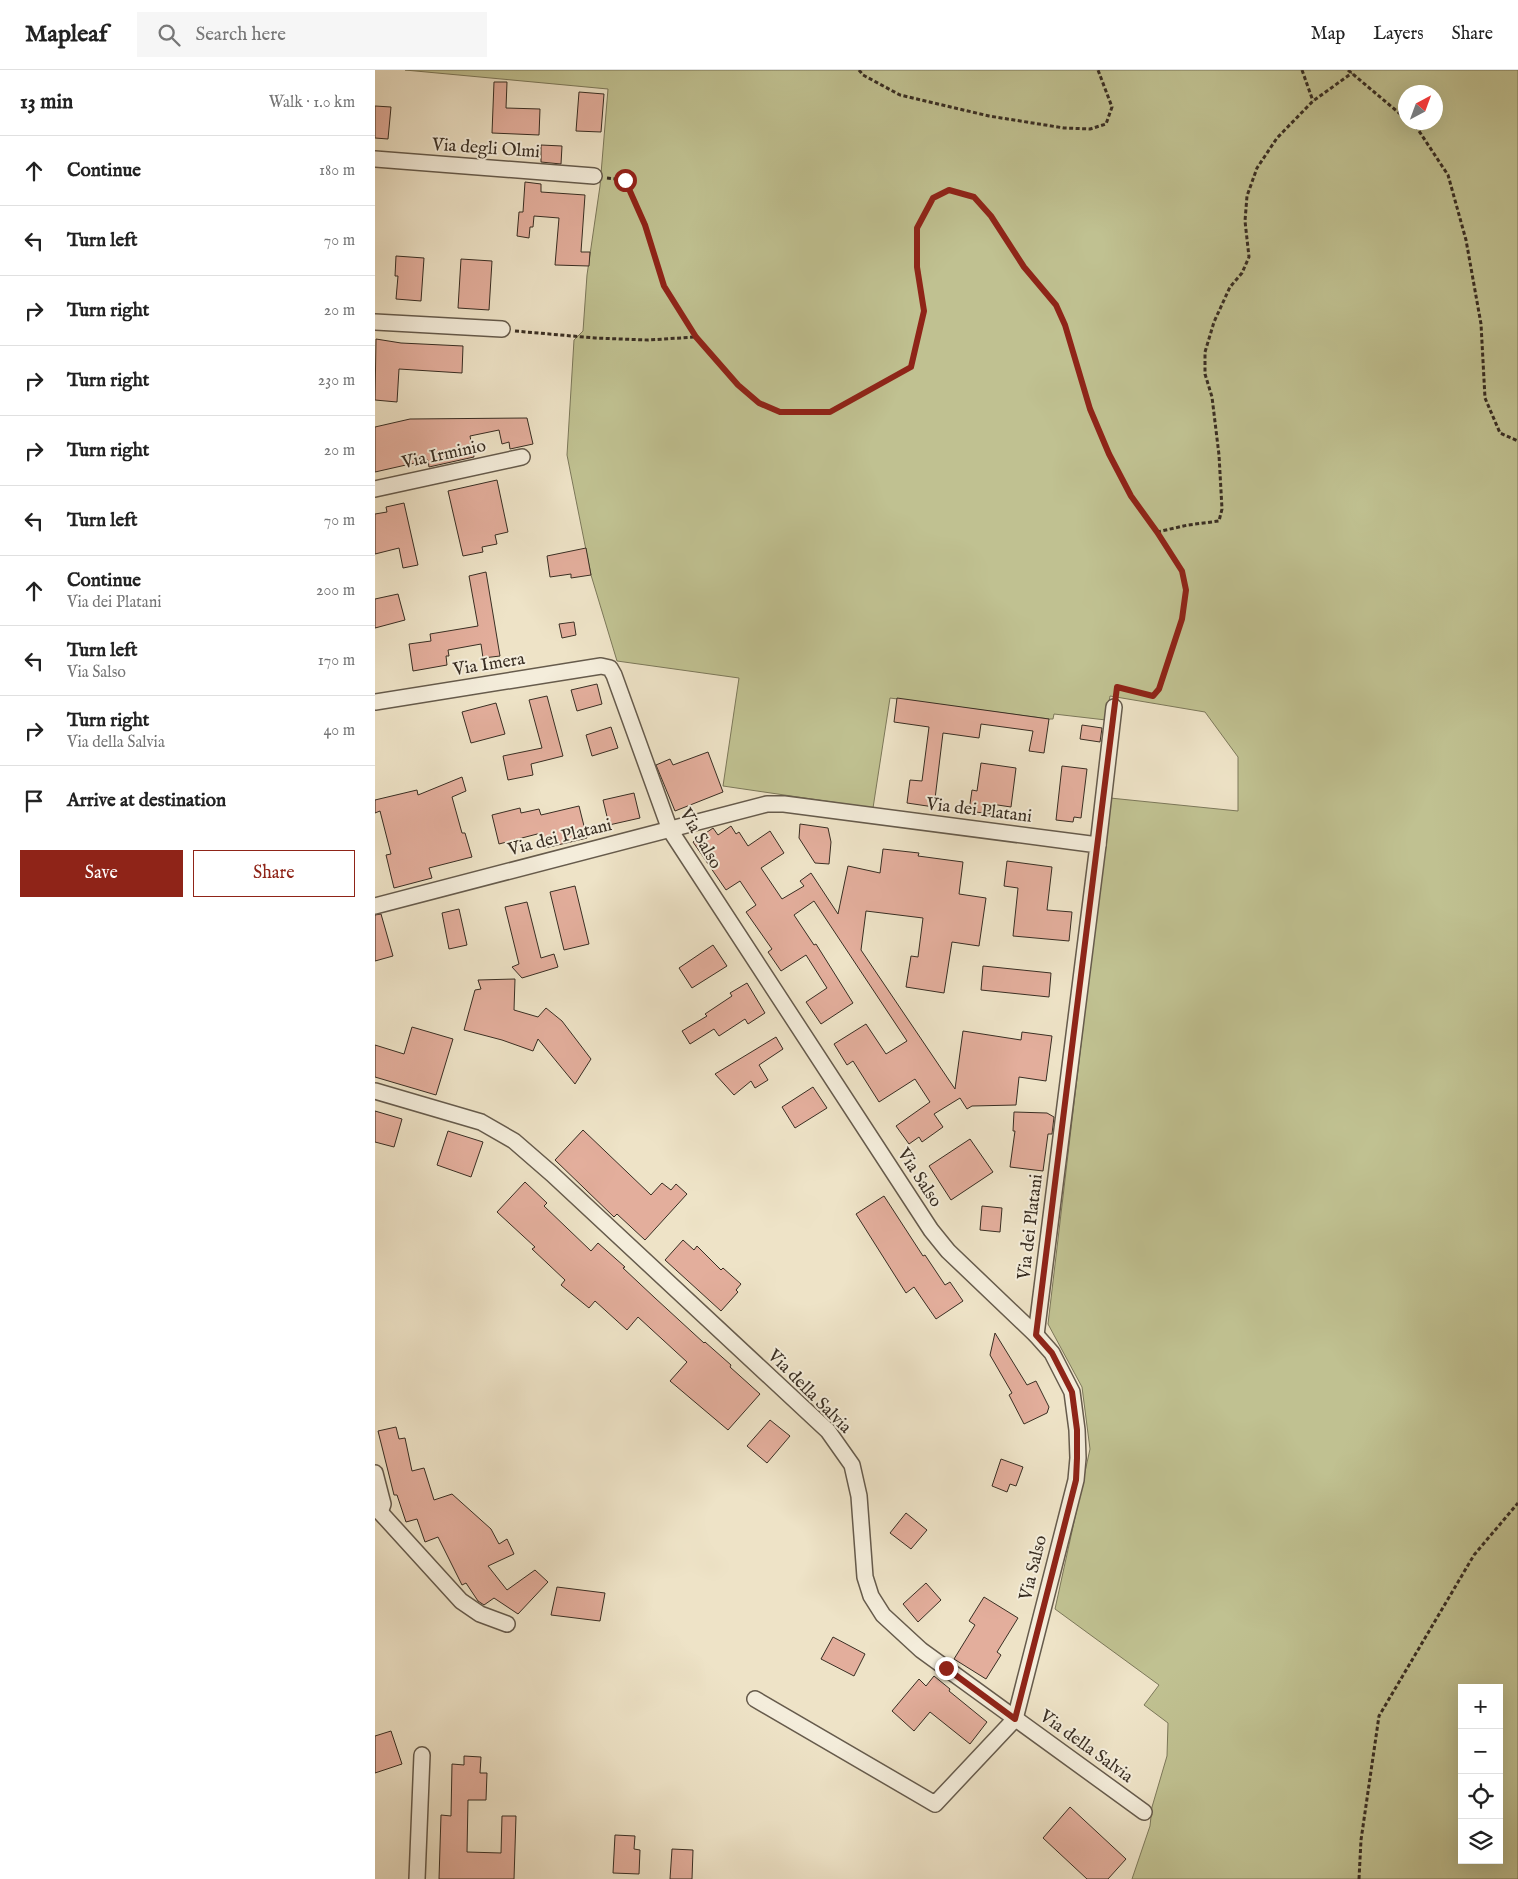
<!DOCTYPE html>
<html lang="en">
<head>
<meta charset="utf-8">
<style>
	:root { --surface:#fff; --page:#f6f6f6; --text:#222; --muted:#767676; --line:#e0e0e0; --accent:#8f2418 }
	body { margin:0; font-family:"IM FELL English",serif; background:var(--page); color:var(--text) }
	.controls { position:absolute; right:15px; bottom:15px; display:grid; overflow:hidden; border-radius:0px; box-shadow:0 5px 20px #0002 }
	.controls button { width:45px; height:45px; display:grid; place-items:center; padding:0; border:0; border-bottom:1px solid var(--line); background:var(--surface); color:var(--text); font:25px sans-serif }
	.compass { position:absolute; left:1023px; top:15px; width:45px; height:45px; border-radius:50%; background:var(--surface); box-shadow:0 5px 20px #0002; rotate:41deg }
	.stop { position:absolute; width:15px; height:15px; margin:-11px; border:4px solid #8f2418; border-radius:50%; background:#fff }
	.stop.end { background:#8f2418; border-color:#fff; box-shadow:0 1px 5px #0008 }
	.list { margin:0; padding:0; list-style:none }
	h2 { display:flex; justify-content:space-between; align-items:center; height:65px; margin:0; padding:0 20px; font-size:21px }
	h2 small { font-size:16px; font-weight:400; color:var(--muted) }
	.list li { display:grid; grid-template-columns:32px 1fr auto; gap:15px; align-items:center; box-sizing:border-box; height:70px; padding:0 20px; border-top:1px solid var(--line) }
	.list b { display:block; font-size:19px; white-space:nowrap }
	.list p { margin:0; font-size:16px; white-space:nowrap; color:var(--muted) }
	.list em { font-size:16px; font-style:normal; color:var(--muted) }
	.actions { display:flex; gap:10px; padding:15px 20px }
	.actions a { flex:1; padding:11px 0; border:1px solid var(--accent); border-radius:0px; text-align:center; font-size:18px; color:var(--accent) }
	.actions .main { background:var(--accent); color:#fff }
	.icon { flex:none; width:28px; height:28px; fill:none; stroke:currentColor; stroke-width:2; stroke-linecap:round; stroke-linejoin:round }
	.map { position:relative; flex:none; width:1143px; height:1809px; overflow:hidden }
	header { display:flex; align-items:center; gap:30px; box-sizing:border-box; height:70px; padding:0 25px; background:var(--surface); border-bottom:1px solid var(--line) }
	header strong { font-size:24px }
	nav { display:flex; gap:28px; margin-inline-start:auto; font-size:18px }
	.search { width:350px; height:45px; background:var(--page); display:flex; align-items:center; gap:12px; box-sizing:border-box; padding:0 18px; border-radius:0px; color:var(--muted); font-size:19px }
	main { display:flex }
	aside { flex:1; background:var(--surface) }
	.map>svg:first-child { display:block }
</style>
</head>
<body>
<header>
<strong>Mapleaf</strong>
<div class="search"><svg class="icon" aria-label="search" viewBox="0 0 24 24"><circle cx="10" cy="10" r="6"/><path d="M15 15l6 6"/></svg>Search here</div>
<nav><a>Map</a><a>Layers</a><a>Share</a></nav>
</header>
<main>
<aside>
<h2>13 min<small>Walk · 1.0 km</small></h2>
<ul class="list">
<li><svg class="icon" aria-label="ahead" viewBox="0 0 24 24"><path d="M12 20V5M6 11l6-6 6 6"/></svg><div><b>Continue</b></div><em>180 m</em></li>
<li><svg class="icon" aria-label="left" viewBox="0 0 24 24"><path d="M17 20v-9H6M10 6l-5 5 5 5"/></svg><div><b>Turn left</b></div><em>70 m</em></li>
<li><svg class="icon" aria-label="right" viewBox="0 0 24 24"><path d="M7 20v-9h11M14 6l5 5-5 5"/></svg><div><b>Turn right</b></div><em>20 m</em></li>
<li><svg class="icon" aria-label="right" viewBox="0 0 24 24"><path d="M7 20v-9h11M14 6l5 5-5 5"/></svg><div><b>Turn right</b></div><em>230 m</em></li>
<li><svg class="icon" aria-label="right" viewBox="0 0 24 24"><path d="M7 20v-9h11M14 6l5 5-5 5"/></svg><div><b>Turn right</b></div><em>20 m</em></li>
<li><svg class="icon" aria-label="left" viewBox="0 0 24 24"><path d="M17 20v-9H6M10 6l-5 5 5 5"/></svg><div><b>Turn left</b></div><em>70 m</em></li>
<li><svg class="icon" aria-label="ahead" viewBox="0 0 24 24"><path d="M12 20V5M6 11l6-6 6 6"/></svg><div><b>Continue</b><p>Via dei Platani</p></div><em>200 m</em></li>
<li><svg class="icon" aria-label="left" viewBox="0 0 24 24"><path d="M17 20v-9H6M10 6l-5 5 5 5"/></svg><div><b>Turn left</b><p>Via Salso</p></div><em>170 m</em></li>
<li><svg class="icon" aria-label="right" viewBox="0 0 24 24"><path d="M7 20v-9h11M14 6l5 5-5 5"/></svg><div><b>Turn right</b><p>Via della Salvia</p></div><em>40 m</em></li>
<li><svg class="icon" aria-label="arrive" viewBox="0 0 24 24"><path d="M6 21V4h12l-3 4 3 4H6"/></svg><div><b>Arrive at destination</b></div></li>
</ul>
<div class="actions"><a class="main">Save</a><a>Share</a></div>
</aside>
<div class="map">
<svg width="1143" height="1809" viewBox="0 0 1143 1809">
	<rect width="100%" height="100%" fill="#eee3c7"/>
	<filter id="stains"><feTurbulence type="fractalNoise" baseFrequency=".004" numOctaves="4"/><feColorMatrix values="0 0 0 0 .2 0 0 0 0 .09 0 0 0 0 .02 0 0 0 .5 -.17"/></filter>
	<radialGradient id="worn" r=".72"><stop offset=".6" stop-color="#630" stop-opacity="0"/><stop offset="1" stop-color="#630" stop-opacity=".3"/></radialGradient>
	<!-- green -->
	<path fill="#c0c191" stroke="#7c785a" fill-rule="evenodd" d="M30,0h1113v1809h-386l18,-53 2,-19 15,-51 1,-33 -24,-18 15,-20 -104,-76 35,-160 -8,-62 -34,-63 62,-526 128,13v-54l-33,-45 -95,-16 -4,24 -52,-6 -1,5h-4l-159,-21 -17,110 -150,-22 16,-108 -122,-17 -26,-86 -24,-120 7,-115 9,-9 4,-56 13,-89 8,-97zM1030,22h30v30h-30zM1087,1618h37v172h-37z"/>
	<!-- building -->
	<g fill="#e3ae9c" stroke="#392e23">
		<polygon points="119,12 132,12 131,38 165,39 164,65 117,63"/>
		<polygon points="204,22 229,24 226,62 201,61"/>
		<polygon points="0,36 16,37 13,69 0,68"/>
		<polygon points="166,75 187,76 186,94 166,92"/>
		<polygon points="150,112 166,114 166,122 210,125 206,182 215,182 214,196 180,195 184,148 159,146 158,157 155,157 154,168 142,166 144,142 148,142"/>
		<polygon points="21,186 49,188 46,231 21,229 23,206 20,206"/>
		<polygon points="86,189 117,191 114,240 83,238"/>
		<polygon points="1,269 26,273 88,276 87,303 24,299 22,332 0,330"/>
		<polygon points="152,348 158,374 135,379 134,372 127,374 124,360 95,366 99,387 54,397 53,390 0,402 0,357 35,349"/>
		<polygon points="122,410 133,462 120,465 122,474 107,477 108,482 88,486 73,421"/>
		<polygon points="29,433 43,495 28,498 24,478 0,484 0,444 12,442 11,437"/>
		<polygon points="211,478 216,505 196,508 196,504 175,507 172,486"/>
		<polygon points="111,502 125,586 108,588 106,574 73,580 74,586 71,586 72,595 38,601 34,574 56,571 55,564 103,556 94,506"/>
		<polygon points="23,524 30,550 0,558 0,529"/>
		<polygon points="199,552 201,565 187,568 184,554"/>
		<polygon points="222,614 227,634 202,641 196,620"/>
		<polygon points="172,626 188,686 156,694 158,705 133,710 128,686 167,678 154,630"/>
		<polygon points="522,628 674,649 669,683 654,681 658,661 606,654 604,668 568,663 559,737 532,733 535,710 547,711 554,657 519,652"/>
		<polygon points="121,633 130,664 96,673 87,642"/>
		<polygon points="707,655 727,658 725,672 705,669"/>
		<polygon points="236,657 243,678 217,686 211,665"/>
		<polygon points="333,682 348,722 300,741 281,695 295,689 298,695"/>
		<polygon points="606,693 641,698 636,737 616,734 615,744 594,741 597,720 602,721"/>
		<polygon points="687,696 712,699 706,748 699,747 698,752 681,750"/>
		<polygon points="87,707 91,721 77,727 87,763 90,763 97,787 54,798 57,808 19,818 11,785 16,784 5,741 0,743 0,730 42,720 43,725"/>
		<polygon points="259,723 265,748 234,755 228,730"/>
		<polygon points="204,736 212,768 170,778 166,763 124,774 117,745 145,738 146,743 164,739 166,745"/>
		<polygon points="425,754 453,758 456,772 454,794 440,793 424,768"/>
		<polygon points="356,756 361,764 364,762 373,776 395,761 409,783 386,798 407,829 429,816 425,811 436,803 463,844 473,796 505,803 508,779 544,783 543,786 588,792 584,824 611,828 604,876 577,872 569,923 531,917 536,886 543,887 548,848 491,841 486,880 580,1019 588,961 646,970 647,962 677,966 671,1011 644,1007 641,1035 597,1036 592,1039 585,1028 559,1044 568,1057 547,1072 544,1067 534,1074 521,1056 555,1032 540,1009 504,1032 478,991 472,995 459,974 491,954 511,984 532,971 439,831 419,845 439,875 441,874 478,933 446,954 431,932 452,918 431,885 406,901 393,882 397,879 371,842 381,835 365,811 351,820 318,772 338,758 343,765"/>
		<polygon points="632,791 677,797 672,840 697,842 694,871 638,866 643,818 629,816"/>
		<polygon points="200,816 214,874 189,880 175,822"/>
		<polygon points="152,832 166,888 179,884 183,897 147,908 137,897 144,894 130,837"/>
		<polygon points="84,839 92,875 74,879 67,843"/>
		<polygon points="6,844 18,886 0,891 0,845"/>
		<polygon points="338,875 352,896 317,918 304,898"/>
		<polygon points="608,896 676,903 674,927 606,920"/>
		<polygon points="140,909 139,940 163,947 171,938 187,951 216,989 200,1014 163,969 158,981 127,970 89,960 100,920 106,919 103,910"/>
		<polygon points="372,913 390,943 373,954 370,949 344,966 339,959 315,974 307,961 332,946 330,944 357,926 355,923"/>
		<polygon points="37,957 78,969 61,1025 0,1007 0,975 29,984"/>
		<polygon points="401,967 408,979 384,995 393,1010 380,1018 376,1011 359,1025 340,1004"/>
		<polygon points="438,1017 452,1038 420,1058 407,1037"/>
		<polygon points="0,1041 27,1049 19,1077 0,1072"/>
		<polygon points="639,1042 672,1043 679,1047 677,1064 673,1064 668,1101 635,1097 640,1061 638,1061"/>
		<polygon points="208,1060 276,1125 287,1113 296,1120 301,1114 312,1124 270,1170 242,1144 239,1147 180,1090"/>
		<polygon points="73,1061 108,1072 96,1107 62,1095"/>
		<polygon points="595,1069 618,1102 576,1130 554,1096"/>
		<polygon points="150,1112 172,1133 169,1136 216,1181 223,1173 250,1197 248,1198 280,1228 329,1273 330,1272 356,1295 355,1297 385,1324 353,1360 295,1311 312,1292 263,1247 252,1260 220,1231 214,1238 186,1215 190,1210 157,1179 160,1177 122,1142"/>
		<polygon points="509,1126 548,1186 550,1185 570,1215 575,1212 588,1231 561,1249 539,1217 531,1223 481,1144"/>
		<polygon points="607,1136 627,1138 625,1162 605,1160"/>
		<polygon points="308,1170 319,1180 322,1176 346,1200 348,1198 366,1214 361,1220 363,1222 346,1241 290,1190"/>
		<polygon points="620,1263 652,1315 661,1311 674,1337 672,1343 649,1354 634,1325 637,1323 615,1285"/>
		<polygon points="395,1350 415,1366 392,1393 372,1376"/>
		<polygon points="21,1357 24,1369 30,1368 37,1401 49,1398 59,1430 77,1424 116,1459 124,1474 132,1469 139,1484 113,1496 132,1520 160,1500 173,1512 143,1544 119,1528 109,1535 103,1531 91,1513 87,1515 63,1467 50,1472 42,1449 31,1452 22,1425 19,1425 3,1361"/>
		<polygon points="626,1389 648,1397 641,1416 635,1414 632,1422 617,1416"/>
		<polygon points="531,1443 552,1460 536,1479 515,1463"/>
		<polygon points="551,1513 566,1530 543,1552 528,1534"/>
		<polygon points="182,1517 230,1523 225,1551 176,1545"/>
		<polygon points="609,1527 643,1548 622,1582 626,1585 611,1609 579,1589 600,1555 594,1551"/>
		<polygon points="458,1567 490,1584 479,1606 446,1589"/>
		<polygon points="559,1606 575,1619 574,1621 612,1652 595,1674 555,1642 539,1661 517,1641 544,1609 551,1616"/>
		<polygon points="16,1661 27,1694 0,1703 0,1666"/>
		<polygon points="89,1686 106,1687 105,1703 112,1703 111,1730 93,1730 92,1782 126,1783 127,1746 141,1746 139,1809 64,1809 66,1745 76,1746 77,1694 89,1695"/>
		<polygon points="695,1737 751,1789 733,1809 712,1809 668,1768"/>
		<polygon points="240,1765 260,1766 259,1779 265,1780 264,1804 238,1803"/>
		<polygon points="297,1779 318,1780 317,1809 295,1809"/>
	</g>
	<g fill="none" stroke-linecap="round" stroke-linejoin="round">
		<defs>
			<g id="street">
				<polyline points="0,89 219,106"/>
				<polyline points="0,252 127,259"/>
				<polyline points="0,419 147,387"/>
				<polyline points="0,632 226,596 235,598 239,605 295,760 556,1160 573,1181 661,1265 677,1283 697,1322 702,1360 703,1388 701,1410 640,1649 560,1734 380,1629"/>
				<polyline points="723,775 739,637"/>
				<polyline points="0,836 392,734 409,734 723,775 661,1265"/>
				<polyline points="0,1021 106,1052 139,1071 177,1104 453,1361 477,1395 484,1426 490,1507 496,1526 508,1545 546,1580 769,1742"/>
				<polyline points="0,1403 8,1434 5,1442"/>
				<polyline points="0,1440 5,1442 86,1531 105,1544 132,1554"/>
				<polyline points="42,1809 47,1685"/>
			</g>
		</defs>
		<!-- street casing -->
		<use href="#street" stroke="#665b4c" stroke-width="18"/>
		<!-- path -->
		<g stroke="#392e23" stroke-width="3" stroke-dasharray="4 2.5" stroke-linecap="butt">
			<polyline points="484,0 488,5 525,25 614,46 689,58 715,59 731,54 737,37 723,0"/>
			<polyline points="927,0 938,31"/>
			<polyline points="973,0 1030,48"/>
			<polyline points="1035,52 1042,58 1073,105 1091,170 1106,254 1110,328 1125,363 1143,371"/>
			<polyline points="232,108 250,110 271,155 289,216 321,267 363,315 384,333 405,342 455,342 537,297 549,241 543,197 542,158 558,129 574,120 599,127 616,146 649,197 681,235 690,255 715,339 734,384 755,426 782,462 807,501 811,521 807,549 785,619 779,626 742,617 741,624"/>
			<polyline points="140,261 220,268 273,270 320,267"/>
			<polyline points="782,462 813,455 844,451 847,439 844,385 837,327 830,304 830,282 839,252 855,217 867,203 874,187 870,151 872,126 882,98 902,68 938,31 977,3"/>
			<polyline points="984,1809 986,1770 1004,1646 1099,1485 1143,1433"/>
		</g>
		<!-- street -->
		<use href="#street" stroke="#f4eddb" stroke-width="15"/>
	</g>
	<g fill="none" stroke-linecap="round" stroke-linejoin="round">
		<!-- route -->
		<polyline stroke="#8f2418" stroke-width="6" points="250,110 270,155 289,216 321,267 363,315 384,333 405,342 455,342 536,297 549,241 542,197 542,158 558,128 574,120 599,127 616,146 649,197 681,235 690,255 715,339 734,384 756,426 782,462 807,501 811,520 807,549 784,619 778,626 742,617 661,1265 677,1283 697,1322 702,1360 702,1388 701,1410 640,1649 571,1598"/>
	</g>
	<g text-anchor="middle" dominant-baseline="central" stroke-width="4" stroke-linejoin="round" paint-order="stroke">
		<!-- street labels -->
		<g font-size="18" fill="#392e23" stroke="#f4eddb">
			<text transform="translate(111 79) rotate(4)">Via degli Olmi</text>
			<text transform="translate(69 385) rotate(-12)">Via Irminio</text>
			<text transform="translate(114 595) rotate(-9)">Via Imera</text>
			<text transform="translate(604 741) rotate(7)">Via dei Platani</text>
			<text transform="translate(185 768) rotate(-14)">Via dei Platani</text>
			<text transform="translate(325 769) rotate(60)">Via Salso</text>
			<text transform="translate(544 1108) rotate(57)">Via Salso</text>
			<text transform="translate(656 1157) rotate(-83)">Via dei Platani</text>
			<text transform="translate(434 1322) rotate(45)">Via della Salvia</text>
			<text transform="translate(659 1498) rotate(-76)">Via Salso</text>
			<text transform="translate(711 1677) rotate(36)">Via della Salvia</text>
		</g>
	</g>
	<rect width="100%" height="100%" filter="url(#stains)"/>
	<rect width="100%" height="100%" fill="url(#worn)"/>
</svg>
<div class="controls">
<button>+</button>
<button>−</button>
<button><svg class="icon" aria-label="locate" viewBox="0 0 24 24"><circle cx="12" cy="12" r="6"/><path d="M12 2v4M12 18v4M2 12h4M18 12h4"/></svg></button>
<button><svg class="icon" aria-label="layers" viewBox="0 0 24 24"><path d="M12 4l9 5-9 5-9-5zM3 14l9 5 9-5"/></svg></button>
</div>
<svg class="compass" viewBox="-18 -18 36 36"><path d="M0-13l5 13h-10z" fill="#e53935"/><path d="M0 13l5-13h-10z" fill="#767676"/></svg>
<div class="stop" style="left:250px;top:110px"></div>
<div class="stop end" style="left:571px;top:1598px"></div>
</div>
</main>
</body>
</html>
